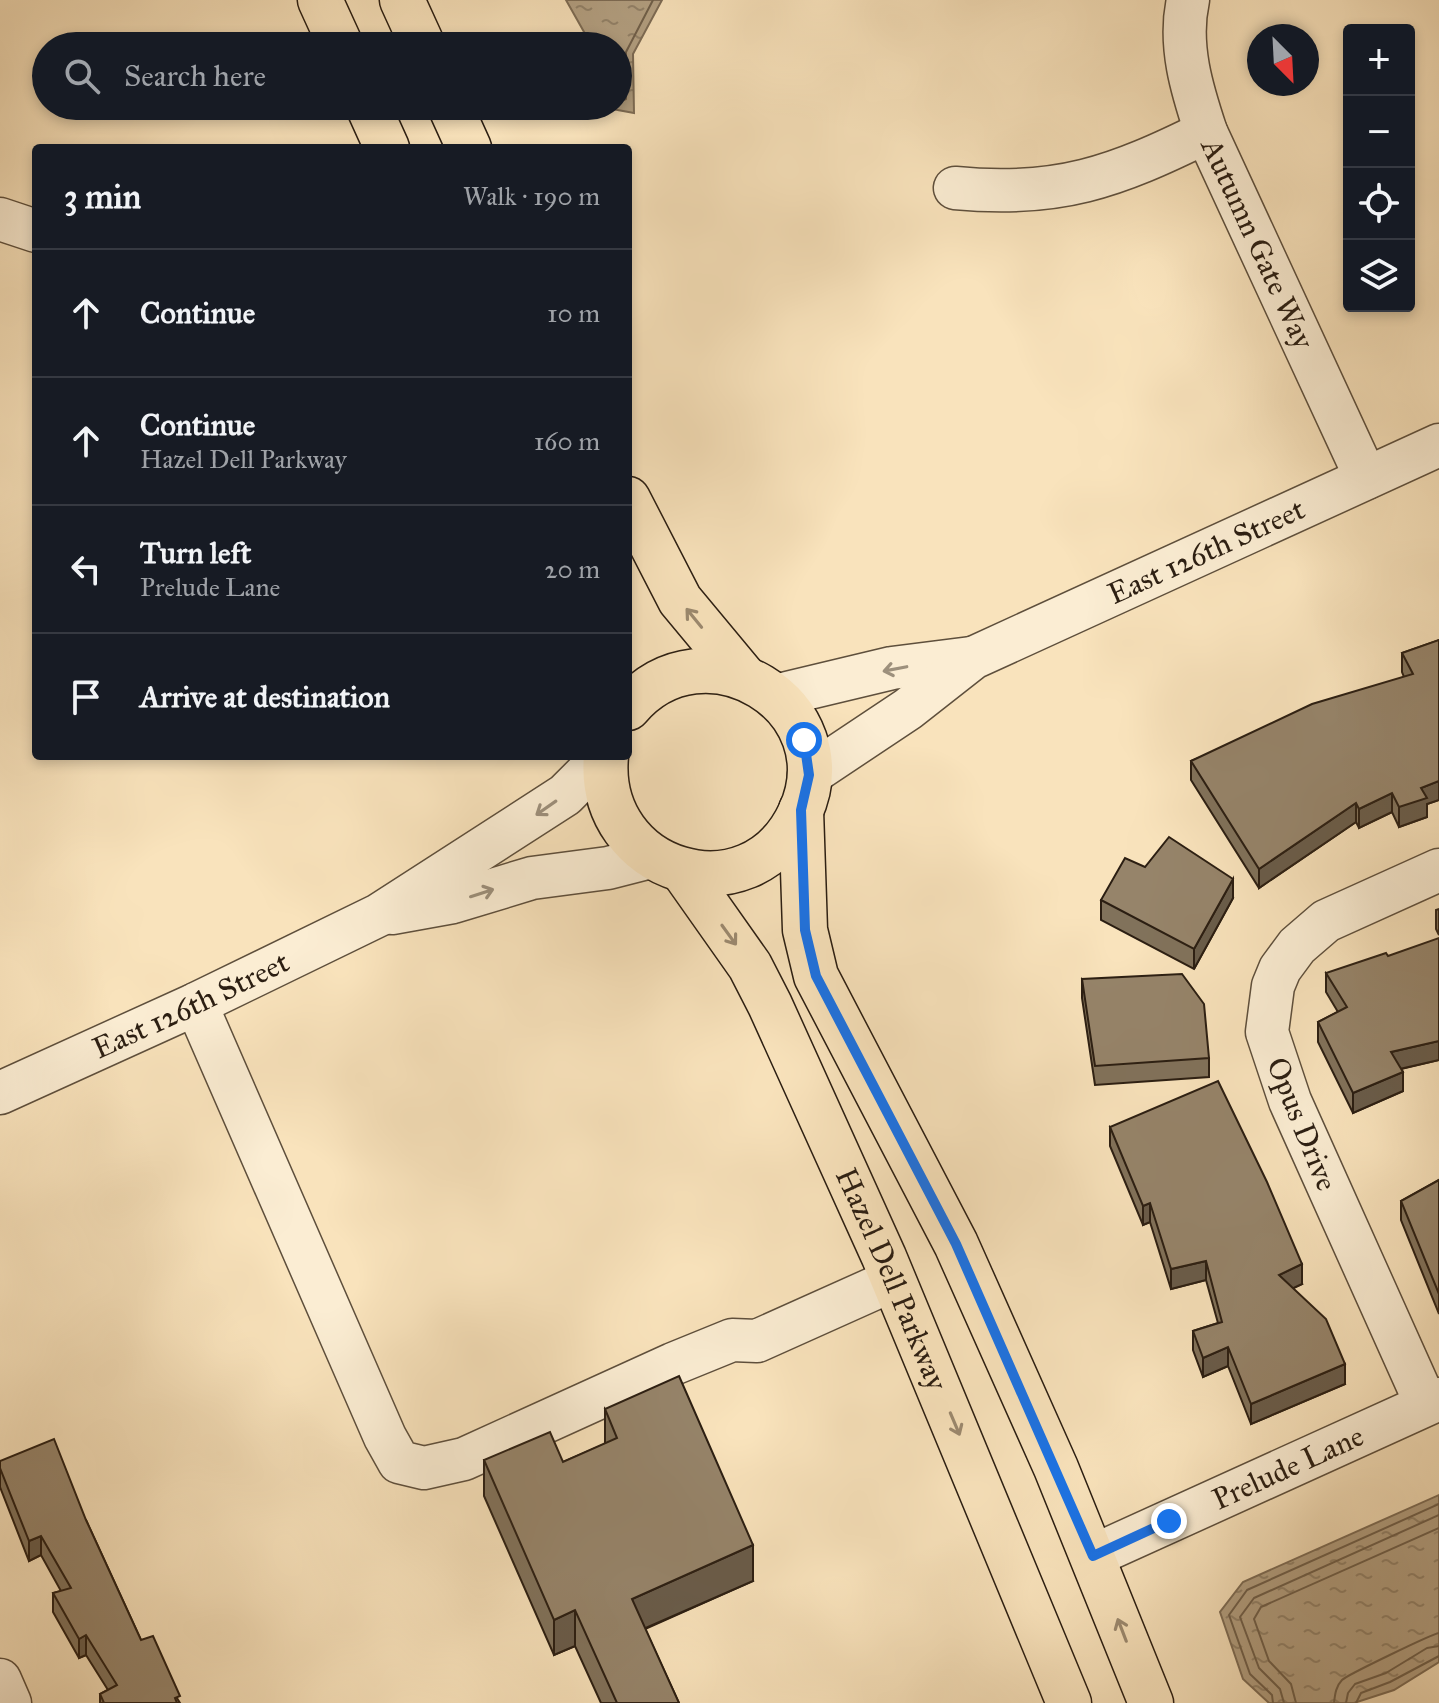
<!DOCTYPE html>
<html lang="en">
<head>
<meta charset="utf-8">
<style>
	:root { --surface:#171b24; --page:#242831; --text:#f1f3f6; --muted:#9ea1a6; --line:#363941 }
	body { margin:0; font-family:"IM FELL Great Primer",serif; background:var(--page); color:var(--text) }
	.controls { position:absolute; right:24px; top:24px; display:grid; overflow:hidden; border-radius:8px; box-shadow:0 4px 12px #0003 }
	.controls button { width:72px; height:72px; display:grid; place-items:center; padding:0; border:0; border-bottom:2px solid var(--line); background:var(--surface); color:var(--text); font:40px sans-serif }
	.compass { position:absolute; left:1247px; top:24px; width:72px; height:72px; border-radius:50%; background:var(--surface); box-shadow:0 4px 12px #0003; rotate:156deg }
	.stop { position:absolute; width:24px; height:24px; margin:-18px; border:6px solid #1a73e8; border-radius:50%; background:#fff }
	.stop.end { background:#1a73e8; border-color:#fff; box-shadow:0 2px 8px #0008 }
	.list { margin:0; padding:0; list-style:none }
	h2 { display:flex; justify-content:space-between; align-items:center; height:104px; margin:0; padding:0 32px; font-size:34px }
	h2 small { font-size:26px; font-weight:400; color:var(--muted) }
	.list li { display:grid; grid-template-columns:52px 1fr auto; gap:24px; align-items:center; box-sizing:border-box; height:128px; padding:0 32px; border-top:2px solid var(--line) }
	.list b { display:block; font-size:30px; white-space:nowrap }
	.list p { margin:0; font-size:26px; white-space:nowrap; color:var(--muted) }
	.list em { font-size:26px; font-style:normal; color:var(--muted) }
	.icon { flex:none; width:44px; height:44px; fill:none; stroke:currentColor; stroke-width:2; stroke-linecap:round; stroke-linejoin:round }
	.map { position:relative; flex:none; width:1439px; height:1703px; overflow:hidden }
	.search { position:absolute; background:var(--surface); box-shadow:0 4px 12px #0003; left:32px; top:32px; width:600px; height:88px; display:flex; align-items:center; gap:20px; box-sizing:border-box; padding:0 28px; border-radius:44px; color:var(--muted); font-size:30px }
	.panel { position:absolute; background:var(--surface); box-shadow:0 4px 12px #0003; left:32px; top:144px; width:600px; height:616px; border-radius:8px }
	.map>svg:first-child { display:block }
</style>
</head>
<body>
<div class="map">
<svg width="1439" height="1703" viewBox="0 0 1439 1703">
	<defs>
		<pattern id="water-ripples" width="26" height="14" patternUnits="userSpaceOnUse" patternTransform="scale(2)"><rect width="26" height="14" fill="#b3a082"/><path d="M2 4q2-2 4 0t4 0M15 11q2-2 4 0t4 0" fill="none" stroke="#928269"/></pattern>
	</defs>
	<rect width="100%" height="100%" fill="#f9e3bc"/>
	<filter id="stains"><feTurbulence type="fractalNoise" baseFrequency=".0025" numOctaves="4"/><feColorMatrix values="0 0 0 0 .2 0 0 0 0 .09 0 0 0 0 .02 0 0 0 .5 -.17"/></filter>
	<radialGradient id="worn" r=".72"><stop offset=".6" stop-color="#630" stop-opacity="0"/><stop offset="1" stop-color="#630" stop-opacity=".3"/></radialGradient>
	<!-- water -->
	<g fill="url(#water-ripples)" stroke="#7d6c55" stroke-width="2">
		<polygon points="566,0 662,0 633,54 634,113 596,106 618,106 618,46 587,46 588,39"/>
		<polygon points="1439,1495 1439,1662 1394,1690 1354,1703 1269,1703 1243,1679 1220,1612 1243,1582"/>
	</g>
	<g fill="none" stroke-linecap="round" stroke-linejoin="round">
		<!-- shore -->
		<g stroke="#6f5f4a" stroke-width="2">
			<polyline points="618,102 626,99 626,52 653,0"/>
			<polyline points="1273,1703 1272,1695 1250,1674 1229,1615 1247,1590 1439,1504"/>
			<polyline points="1284,1703 1280,1689 1259,1668 1240,1617 1254,1598 1439,1515"/>
			<polyline points="1296,1703 1291,1684 1269,1661 1254,1619 1261,1607 1439,1528"/>
			<path d="M1334,1703c1,-9 2,-17 8,-23 5,-5 90,-46 97,-47"/>
			<polyline points="1346,1703 1348,1693 1355,1684 1386,1673 1427,1648 1439,1646"/>
			<polyline points="1356,1703 1361,1693 1390,1682 1439,1656"/>
		</g>
		<defs>
			<g id="minor">
				<path id="s1" d="M1188,0c-10,45 4,90 18,132l160,346"/>
				<path d="M955,188c103,10 160,-11 251,-56"/>
				<polyline points="0,219 36,231"/>
				<polyline points="775,696 892,668 971,658"/>
				<path id="s2" d="M809,775l99,-66 65,-51 466,-213"/>
				<polyline points="392,913 453,902 532,878 608,868 651,857"/>
				<polyline points="196,1004 385,1437 399,1462 424,1468 464,1459 673,1364 732,1340 757,1341 893,1280"/>
				<path id="s3" d="M0,1093l196,-89 183,-89 186,-120 39,-39"/>
				<polyline points="1426,1404 1290,1101 1267,1032 1273,986 1280,969 1297,946 1326,921 1439,870"/>
				<path id="s4" d="M1093,1556l346,-157"/>
				<polyline points="0,1680 10,1703"/>
			</g>
			<g id="major">
				<polyline points="320,0 341,46"/>
				<polyline points="402,0 423,46"/>
				<polyline points="368,106 387,148"/>
				<polyline points="450,106 469,148"/>
				<polyline points="628,499 680,600 744,677"/>
				<path d="M606,756c-11,117 144,165 194,57 49,-107 -96,-195 -172,-105"/>
				<polyline points="801,810 805,930 816,976 956,1244 1056,1468 1151,1703"/>
				<path id="s5" d="M683,871l67,95 20,39 114,252 185,446"/>
			</g>
		</defs>
		<!-- minor casing -->
		<use href="#minor" stroke="#5e4f3c" stroke-width="45"/>
		<!-- major casing -->
		<use href="#major" stroke="#2b1e12" stroke-width="47"/>
		<!-- minor -->
		<use href="#minor" stroke="#fbedd3" stroke-width="42"/>
		<!-- major -->
		<use href="#major" stroke="#f9e3bc" stroke-width="44"/>
	</g>
	<!-- wall -->
	<g fill="#81725b" stroke="#2b1e12" stroke-width="2">
		<polygon points="1439,640 1439,800 1427,804 1427,817 1399,827 1392,812 1359,828 1356,822 1259,888 1191,780 1191,761 1404,677 1402,672 1402,653"/>
		<polygon points="1145,867 1233,898 1194,969 1101,920 1101,900"/>
		<polygon points="1439,909 1439,935 1436,929 1436,910"/>
		<polygon points="1326,973 1439,1060 1401,1069 1403,1091 1353,1113 1318,1042 1318,1022 1338,1012 1326,992"/>
		<polygon points="1082,979 1209,1058 1209,1077 1095,1085 1082,998"/>
		<polygon points="1110,1127 1302,1284 1293,1288 1345,1384 1251,1424 1228,1366 1203,1377 1193,1350 1193,1331 1218,1323 1206,1280 1171,1289 1150,1222 1143,1225 1110,1146"/>
		<polygon points="1439,1180 1439,1314 1401,1220 1401,1201"/>
		<polygon points="605,1409 753,1581 645,1629 679,1703 601,1703 575,1646 554,1655 484,1496 484,1460 563,1462 605,1444"/>
		<polygon points="0,1461 86,1520 141,1640 180,1703 100,1703 100,1694 108,1690 86,1655 79,1658 53,1612 53,1593 61,1591 41,1555 29,1561 0,1487"/>
	</g>
	<!-- shaded-wall -->
	<g fill="#695c4a" stroke="#2b1e12" stroke-width="2">
		<polygon points="1439,781 1439,800 1427,804 1427,817 1399,827 1399,807 1421,788"/>
		<polygon points="1392,793 1392,812 1359,828 1359,809"/>
		<polygon points="1356,803 1356,822 1259,888 1259,869"/>
		<polygon points="1233,879 1233,898 1194,969 1194,949"/>
		<polygon points="1439,1041 1439,1060 1391,1071 1391,1052"/>
		<polygon points="1403,1072 1403,1091 1353,1113 1353,1093"/>
		<polygon points="1150,1203 1150,1222 1143,1225 1143,1206"/>
		<polygon points="1206,1261 1206,1280 1171,1289 1171,1269"/>
		<polygon points="1302,1264 1302,1284 1279,1295 1279,1275"/>
		<polygon points="1228,1347 1228,1366 1203,1377 1203,1358"/>
		<polygon points="1345,1364 1345,1384 1251,1424 1251,1404"/>
		<polygon points="41,1536 41,1555 29,1561 29,1541"/>
		<polygon points="753,1545 753,1581 632,1634 632,1599"/>
		<polygon points="575,1610 575,1646 554,1655 554,1620"/>
		<polygon points="86,1635 86,1655 79,1658 79,1639"/>
	</g>
	<!-- building -->
	<g fill="#96846a" stroke="#2b1e12" stroke-width="2">
		<polygon points="1439,640 1439,781 1421,788 1427,798 1399,807 1392,793 1359,809 1356,803 1259,869 1191,761 1312,704 1413,674 1402,653"/>
		<polygon points="1169,837 1233,879 1194,949 1101,900 1125,858 1145,867"/>
		<polygon points="1439,938 1439,1041 1391,1052 1403,1072 1353,1093 1318,1022 1347,1007 1326,973 1386,953 1388,956"/>
		<polygon points="1182,974 1204,1004 1209,1058 1095,1066 1082,979"/>
		<polygon points="1218,1081 1267,1182 1302,1264 1279,1275 1326,1319 1345,1364 1251,1404 1228,1347 1203,1358 1193,1331 1222,1322 1206,1261 1171,1269 1150,1203 1143,1206 1110,1127"/>
		<polygon points="1439,1180 1439,1294 1401,1201"/>
		<polygon points="679,1376 753,1545 632,1599 679,1703 617,1703 575,1610 554,1620 484,1460 550,1432 563,1462 617,1438 605,1409"/>
		<polygon points="54,1439 86,1520 141,1640 153,1636 180,1696 175,1698 177,1703 104,1703 100,1694 117,1685 86,1635 79,1639 53,1593 71,1588 41,1536 29,1541 0,1468 0,1461"/>
	</g>
	<!-- one-way arrows -->
	<defs><path id="oneway-shaft" d="M-6 0H5M1.5-3L5.5 0L1.5 3" fill="none" stroke-width="1.6" stroke-linecap="round" stroke-linejoin="round" transform="scale(2)"/></defs>
	<g stroke="#9c8a70">
		<use href="#oneway-shaft" transform="translate(694 618) rotate(-129)"/>
		<use href="#oneway-shaft" transform="translate(729 935) rotate(54)"/>
		<use href="#oneway-shaft" transform="translate(955 1424) rotate(67)"/>
		<use href="#oneway-shaft" transform="translate(1122 1630) rotate(-111)"/>
	</g>
	<g stroke="#9d907c">
		<use href="#oneway-shaft" transform="translate(895 669) rotate(169)"/>
		<use href="#oneway-shaft" transform="translate(546 808) rotate(145)"/>
		<use href="#oneway-shaft" transform="translate(482 893) rotate(-18)"/>
	</g>
	<g fill="none" stroke-linecap="round" stroke-linejoin="round">
		<!-- route -->
		<polyline stroke="#1a73e8" stroke-width="10" points="804,740 809,775 801,810 805,930 816,976 956,1244 1093,1556 1169,1521"/>
	</g>
	<g text-anchor="middle" dominant-baseline="central" stroke-width="7" stroke-linejoin="round" paint-order="stroke">
		<!-- street labels -->
		<g font-size="30" fill="#2b1e12" stroke="#fbedd3">
			<text stroke="none"><textPath href="#s1" startOffset="258">Autumn Gate Way</textPath></text>
			<text stroke="none"><textPath href="#s2" startOffset="458">East 126th Street</textPath></text>
			<text stroke="none"><textPath href="#s3" startOffset="210">East 126th Street</textPath></text>
			<text transform="translate(1302 1124) rotate(68)">Opus Drive</text>
			<text stroke="none"><textPath href="#s5" startOffset="460">Hazel Dell Parkway</textPath></text>
			<text stroke="none"><textPath href="#s4" startOffset="214">Prelude Lane</textPath></text>
		</g>
	</g>
	<rect width="100%" height="100%" filter="url(#stains)"/>
	<rect width="100%" height="100%" fill="url(#worn)"/>
</svg>
<div class="controls">
<button>+</button>
<button>−</button>
<button><svg class="icon" aria-label="locate" viewBox="0 0 24 24"><circle cx="12" cy="12" r="6"/><path d="M12 2v4M12 18v4M2 12h4M18 12h4"/></svg></button>
<button><svg class="icon" aria-label="layers" viewBox="0 0 24 24"><path d="M12 4l9 5-9 5-9-5zM3 14l9 5 9-5"/></svg></button>
</div>
<svg class="compass" viewBox="-18 -18 36 36"><path d="M0-13l5 13h-10z" fill="#e53935"/><path d="M0 13l5-13h-10z" fill="#9ea1a6"/></svg>
<div class="stop" style="left:804px;top:740px"></div>
<div class="stop end" style="left:1169px;top:1521px"></div>
<div class="search"><svg class="icon" aria-label="search" viewBox="0 0 24 24"><circle cx="10" cy="10" r="6"/><path d="M15 15l6 6"/></svg>Search here</div>
<section class="panel">
<h2>3 min<small>Walk · 190 m</small></h2>
<ul class="list">
<li><svg class="icon" aria-label="ahead" viewBox="0 0 24 24"><path d="M12 20V5M6 11l6-6 6 6"/></svg><div><b>Continue</b></div><em>10 m</em></li>
<li><svg class="icon" aria-label="ahead" viewBox="0 0 24 24"><path d="M12 20V5M6 11l6-6 6 6"/></svg><div><b>Continue</b><p>Hazel Dell Parkway</p></div><em>160 m</em></li>
<li><svg class="icon" aria-label="left" viewBox="0 0 24 24"><path d="M17 20v-9H6M10 6l-5 5 5 5"/></svg><div><b>Turn left</b><p>Prelude Lane</p></div><em>20 m</em></li>
<li><svg class="icon" aria-label="arrive" viewBox="0 0 24 24"><path d="M6 21V4h12l-3 4 3 4H6"/></svg><div><b>Arrive at destination</b></div></li>
</ul>
</section>
</div>
</body>
</html>
